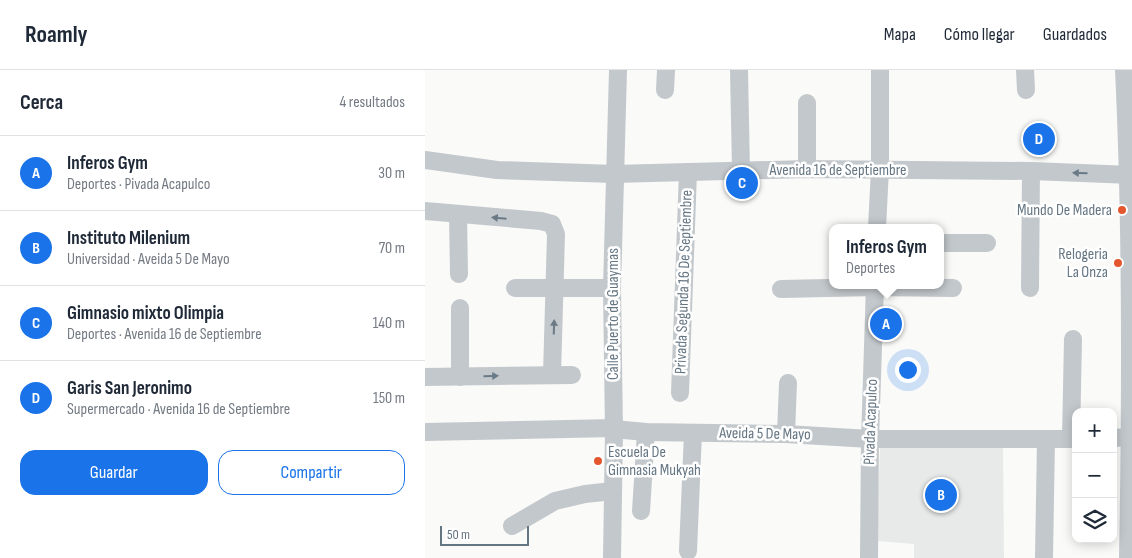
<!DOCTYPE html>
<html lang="es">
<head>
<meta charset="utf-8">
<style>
	:root { --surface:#fff; --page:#f2f2f3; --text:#1f2937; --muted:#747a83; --line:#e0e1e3; --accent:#1a73e8 }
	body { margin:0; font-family:"Sofia Sans Condensed",sans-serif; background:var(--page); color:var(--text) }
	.controls { position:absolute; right:15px; bottom:15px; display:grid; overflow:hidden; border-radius:10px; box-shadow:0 2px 12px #0003 }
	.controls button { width:45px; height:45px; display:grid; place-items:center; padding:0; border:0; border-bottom:1px solid var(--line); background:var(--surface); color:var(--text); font:25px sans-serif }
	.scale { position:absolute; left:15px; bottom:12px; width:89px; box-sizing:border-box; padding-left:5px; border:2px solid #657683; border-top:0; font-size:14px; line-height:18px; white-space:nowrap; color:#657683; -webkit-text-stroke:4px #fff; paint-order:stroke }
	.you { position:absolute; left:482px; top:299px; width:18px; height:18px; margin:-12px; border:4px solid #fff; border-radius:50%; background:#1a73e8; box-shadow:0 0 0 8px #1a73e833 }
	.badge { display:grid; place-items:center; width:32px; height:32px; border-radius:50%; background:var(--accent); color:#fff; font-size:16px; font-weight:700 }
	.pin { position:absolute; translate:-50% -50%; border:2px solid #fff; box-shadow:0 1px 5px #0006 }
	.popup { position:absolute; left:404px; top:154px; width:115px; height:65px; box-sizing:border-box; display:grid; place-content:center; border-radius:10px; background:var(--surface); filter:drop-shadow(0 1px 4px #0005); font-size:16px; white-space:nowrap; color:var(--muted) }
	.popup b { font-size:19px; color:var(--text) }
	.popup::after { content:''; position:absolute; left:50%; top:100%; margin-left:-10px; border:10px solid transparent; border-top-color:var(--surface) }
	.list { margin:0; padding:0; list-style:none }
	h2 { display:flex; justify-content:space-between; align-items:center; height:65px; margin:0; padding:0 20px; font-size:21px }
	h2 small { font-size:16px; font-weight:400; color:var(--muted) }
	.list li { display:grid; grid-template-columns:32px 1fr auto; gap:15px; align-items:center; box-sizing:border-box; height:75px; padding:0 20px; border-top:1px solid var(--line) }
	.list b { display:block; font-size:19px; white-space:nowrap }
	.list p { margin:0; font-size:16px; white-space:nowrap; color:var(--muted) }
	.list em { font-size:16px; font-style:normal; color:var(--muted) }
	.actions { display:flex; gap:10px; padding:15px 20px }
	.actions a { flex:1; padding:11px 0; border:1px solid var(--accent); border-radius:15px; text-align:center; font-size:18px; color:var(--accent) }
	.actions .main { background:var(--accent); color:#fff }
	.icon { flex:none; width:28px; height:28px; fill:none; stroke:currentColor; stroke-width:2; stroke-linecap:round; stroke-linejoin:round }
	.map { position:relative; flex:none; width:707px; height:488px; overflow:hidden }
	header { display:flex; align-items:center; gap:30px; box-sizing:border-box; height:70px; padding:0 25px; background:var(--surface); border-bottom:1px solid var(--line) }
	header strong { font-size:24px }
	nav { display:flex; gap:28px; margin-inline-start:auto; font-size:18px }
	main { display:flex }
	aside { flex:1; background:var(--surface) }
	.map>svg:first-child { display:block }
</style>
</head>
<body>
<header>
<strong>Roamly</strong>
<nav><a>Mapa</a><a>Cómo llegar</a><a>Guardados</a></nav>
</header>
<main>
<aside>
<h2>Cerca<small>4 resultados</small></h2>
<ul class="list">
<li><span class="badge">A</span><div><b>Inferos Gym</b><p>Deportes · Pivada Acapulco</p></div><em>30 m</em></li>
<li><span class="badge">B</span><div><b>Instituto Milenium</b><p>Universidad · Aveida 5 De Mayo</p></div><em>70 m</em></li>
<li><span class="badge">C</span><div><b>Gimnasio mixto Olimpia</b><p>Deportes · Avenida 16 de Septiembre</p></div><em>140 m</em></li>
<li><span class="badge">D</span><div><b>Garis San Jeronimo</b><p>Supermercado · Avenida 16 de Septiembre</p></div><em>150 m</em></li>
</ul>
<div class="actions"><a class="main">Guardar</a><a>Compartir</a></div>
</aside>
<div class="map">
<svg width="707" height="488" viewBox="0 0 707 488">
	<rect width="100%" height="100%" fill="#fafaf8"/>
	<!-- built -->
	<polygon fill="#e8e9e9" points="455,378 578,378 579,488 489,488 489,474 452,471"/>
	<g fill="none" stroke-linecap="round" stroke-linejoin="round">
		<!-- minor -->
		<g stroke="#c3c8cc" stroke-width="18">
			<polyline points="314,0 316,100"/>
			<polyline points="600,0 601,20"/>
			<path d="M699,0c8,162 7,326 4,488"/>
			<polyline points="240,20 241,0"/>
			<polyline points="382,33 382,99"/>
			<polyline points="0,90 72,100 189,104 382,99 606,101 707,105"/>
			<polyline points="0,141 116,151 127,154 131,164 127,305"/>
			<polyline points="33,144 34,204"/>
			<polyline points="452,158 455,99 455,0"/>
			<polyline points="515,173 562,173"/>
			<polyline points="90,218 187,218"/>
			<polyline points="605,218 606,101"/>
			<polyline points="356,219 450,217 528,218"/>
			<polyline points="35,238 35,307"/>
			<polyline points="0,307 147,305"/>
			<polyline points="255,323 263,102"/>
			<polyline points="0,362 189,358 199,360 221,362 361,364 445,369 651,369"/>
			<polyline points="361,364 363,313"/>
			<polyline points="688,368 707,367"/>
			<polyline points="646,369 648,269"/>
			<polyline points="216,441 221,362"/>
			<polyline points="87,456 130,431 160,424 188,421"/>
			<polyline points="263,481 268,363"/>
			<polyline points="187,488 189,362 187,218 193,0"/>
			<polyline points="444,488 445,369 450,215"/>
			<polyline points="619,488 621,369"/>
		</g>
	</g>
	<!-- one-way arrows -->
	<defs><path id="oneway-solid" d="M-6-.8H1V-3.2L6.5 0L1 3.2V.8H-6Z" transform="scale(1.25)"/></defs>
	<g fill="#6a7a87">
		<use href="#oneway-solid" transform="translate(655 103) rotate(-178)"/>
		<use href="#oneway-solid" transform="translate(74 148) rotate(-175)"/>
		<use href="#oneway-solid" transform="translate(129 257) rotate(-88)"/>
		<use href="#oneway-solid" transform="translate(66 306) rotate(-1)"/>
	</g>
	<!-- markers -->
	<g fill="#e4572e" stroke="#fff" stroke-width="2">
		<circle cx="697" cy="140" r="5"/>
		<circle cx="693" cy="193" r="5"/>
		<circle cx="173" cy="391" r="5"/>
	</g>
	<g text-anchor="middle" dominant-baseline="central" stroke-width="5" stroke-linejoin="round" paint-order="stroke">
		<!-- street labels -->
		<g font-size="16" fill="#657683" stroke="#fff">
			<text x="413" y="100">Avenida 16 de Septiembre</text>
			<text transform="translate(259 212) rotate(-88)">Privada Segunda 16 De Septiembre</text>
			<text transform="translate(188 244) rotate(-90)">Calle Puerto de Guaymas</text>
			<text transform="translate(446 352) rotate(-88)">Pivada Acapulco</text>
			<text transform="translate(340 364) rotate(1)">Aveida 5 De Mayo</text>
		</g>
		<!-- poi labels -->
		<g font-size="16" fill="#657683" stroke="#fff" text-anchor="end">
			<text x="687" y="140">Mundo De Madera</text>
			<text x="683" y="184">Relogeria<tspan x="683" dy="18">La Onza</tspan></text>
			<text x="183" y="382" text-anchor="start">Escuela De<tspan x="183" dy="18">Gimnasia Mukyah</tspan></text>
		</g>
	</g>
</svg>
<div class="controls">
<button>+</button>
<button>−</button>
<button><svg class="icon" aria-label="layers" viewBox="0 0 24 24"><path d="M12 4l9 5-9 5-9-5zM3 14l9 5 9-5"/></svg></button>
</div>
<div class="scale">50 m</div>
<div class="you"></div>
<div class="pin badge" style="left:461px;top:254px">A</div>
<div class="popup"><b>Inferos Gym</b>Deportes</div>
<div class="pin badge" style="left:516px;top:425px">B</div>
<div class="pin badge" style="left:317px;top:113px">C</div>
<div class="pin badge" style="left:614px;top:69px">D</div>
</div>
</main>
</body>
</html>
